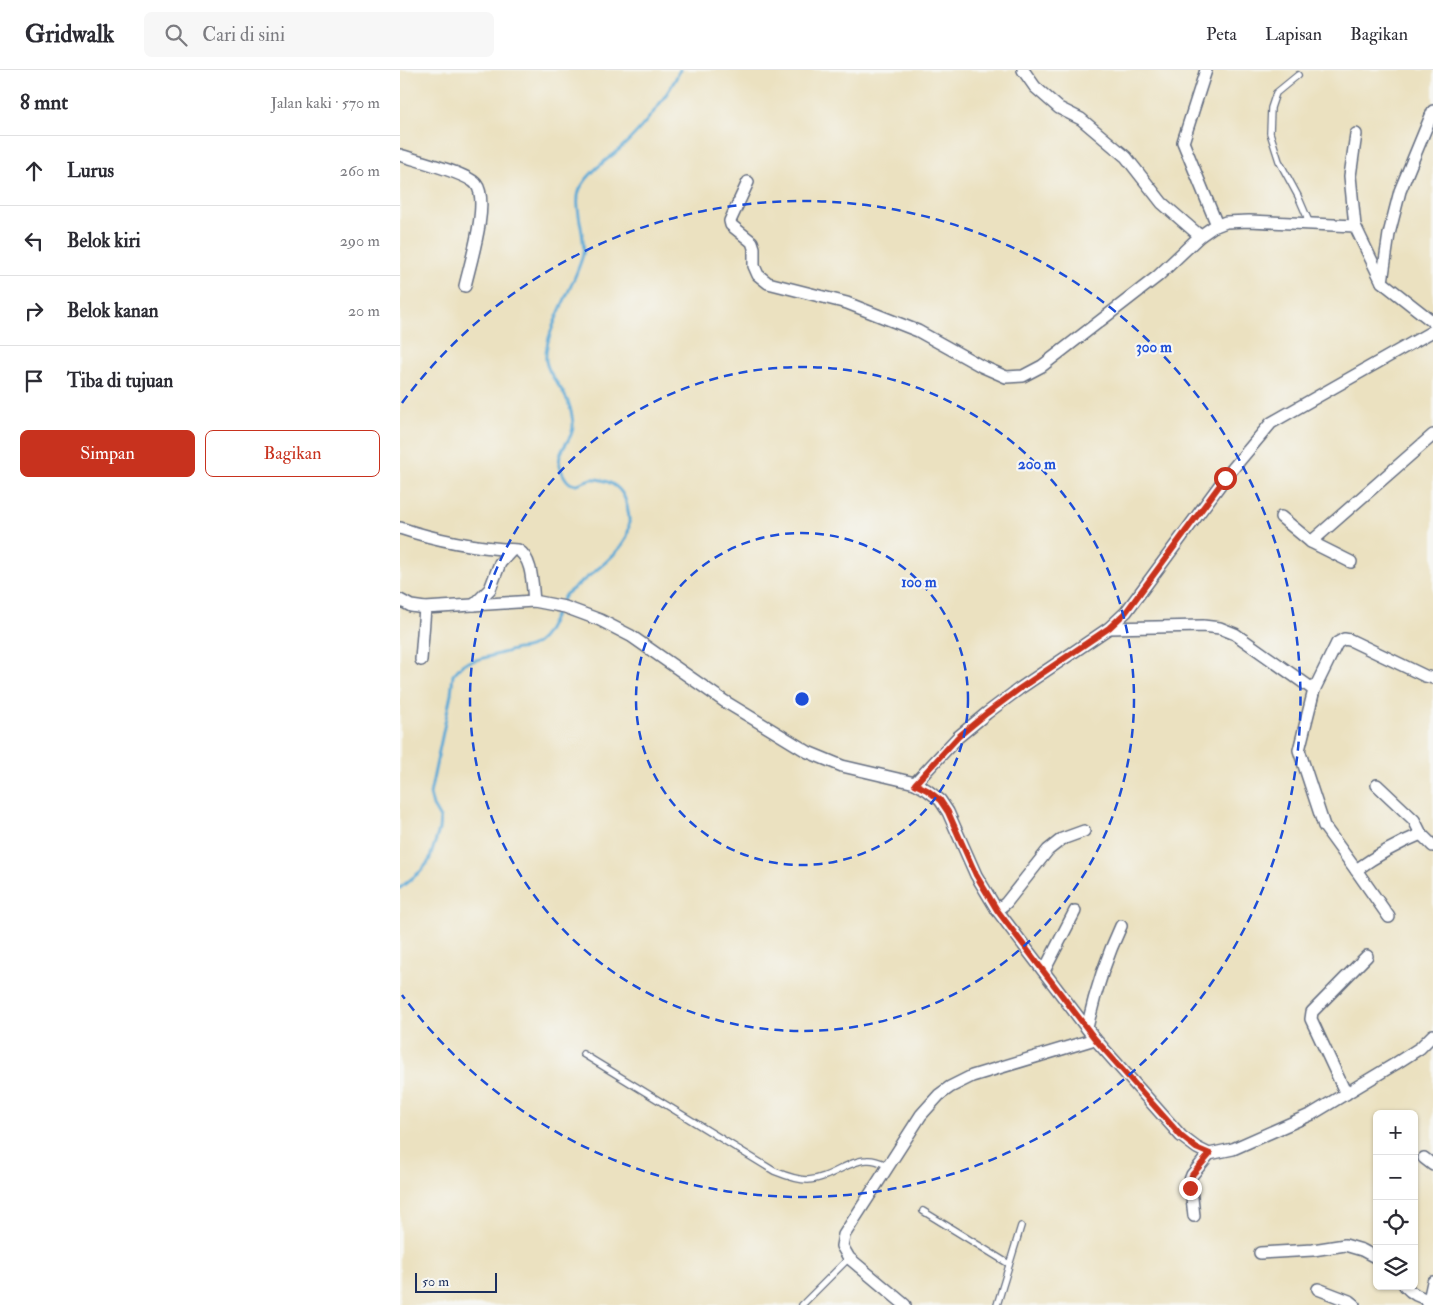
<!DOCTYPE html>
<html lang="id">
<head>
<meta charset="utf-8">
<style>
	:root { --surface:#fff; --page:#f7f7f7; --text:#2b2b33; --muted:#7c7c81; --line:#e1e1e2; --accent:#c8321e }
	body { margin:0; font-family:"IM FELL Double Pica",serif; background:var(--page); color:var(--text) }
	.controls { position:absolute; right:15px; bottom:15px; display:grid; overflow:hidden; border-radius:8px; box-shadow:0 1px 4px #0004 }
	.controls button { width:45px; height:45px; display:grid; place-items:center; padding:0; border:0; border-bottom:1px solid var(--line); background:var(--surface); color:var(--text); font:25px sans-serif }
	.scale { position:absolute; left:15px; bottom:12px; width:82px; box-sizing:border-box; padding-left:5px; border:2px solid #1b2f5e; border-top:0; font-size:14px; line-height:18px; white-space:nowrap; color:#1b2f5e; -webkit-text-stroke:4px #f6f6f2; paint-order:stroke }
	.stop { position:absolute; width:15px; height:15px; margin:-11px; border:4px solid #c8321e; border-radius:50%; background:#fff }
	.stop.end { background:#c8321e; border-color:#fff; box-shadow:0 1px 5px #0008 }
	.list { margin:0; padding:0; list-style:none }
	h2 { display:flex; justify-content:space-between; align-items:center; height:65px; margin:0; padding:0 20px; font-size:21px }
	h2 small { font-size:16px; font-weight:400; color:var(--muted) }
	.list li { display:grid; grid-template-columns:32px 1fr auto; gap:15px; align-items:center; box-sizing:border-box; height:70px; padding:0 20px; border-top:1px solid var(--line) }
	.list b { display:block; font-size:19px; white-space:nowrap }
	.list em { font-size:16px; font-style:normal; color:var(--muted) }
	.actions { display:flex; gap:10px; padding:15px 20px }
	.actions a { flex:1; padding:11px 0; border:1px solid var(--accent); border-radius:8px; text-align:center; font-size:18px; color:var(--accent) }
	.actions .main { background:var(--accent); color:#fff }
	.icon { flex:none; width:28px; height:28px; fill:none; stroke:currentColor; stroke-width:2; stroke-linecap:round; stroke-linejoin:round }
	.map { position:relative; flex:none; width:1033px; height:1235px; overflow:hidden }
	header { display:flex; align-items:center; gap:30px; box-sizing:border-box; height:70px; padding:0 25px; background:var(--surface); border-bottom:1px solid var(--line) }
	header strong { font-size:24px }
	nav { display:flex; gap:28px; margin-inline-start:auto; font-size:18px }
	.search { width:350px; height:45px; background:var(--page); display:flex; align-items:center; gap:12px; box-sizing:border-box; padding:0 18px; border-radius:8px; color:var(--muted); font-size:19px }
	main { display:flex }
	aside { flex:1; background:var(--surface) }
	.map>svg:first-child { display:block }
</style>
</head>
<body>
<header>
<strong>Gridwalk</strong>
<div class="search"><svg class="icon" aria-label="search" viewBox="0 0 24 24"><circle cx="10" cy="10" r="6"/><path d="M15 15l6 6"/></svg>Cari di sini</div>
<nav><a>Peta</a><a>Lapisan</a><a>Bagikan</a></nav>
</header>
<main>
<aside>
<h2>8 mnt<small>Jalan kaki · 570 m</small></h2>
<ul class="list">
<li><svg class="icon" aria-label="ahead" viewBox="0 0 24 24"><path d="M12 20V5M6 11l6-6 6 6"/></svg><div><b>Lurus</b></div><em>260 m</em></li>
<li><svg class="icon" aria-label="left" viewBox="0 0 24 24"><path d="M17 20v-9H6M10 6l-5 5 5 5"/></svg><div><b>Belok kiri</b></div><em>290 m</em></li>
<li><svg class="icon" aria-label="right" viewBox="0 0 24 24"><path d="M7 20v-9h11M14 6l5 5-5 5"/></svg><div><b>Belok kanan</b></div><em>20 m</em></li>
<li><svg class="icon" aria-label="arrive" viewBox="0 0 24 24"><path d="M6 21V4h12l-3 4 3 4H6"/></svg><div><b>Tiba di tujuan</b></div></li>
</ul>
<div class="actions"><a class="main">Simpan</a><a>Bagikan</a></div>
</aside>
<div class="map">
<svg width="1033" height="1235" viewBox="0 0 1033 1235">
	<rect width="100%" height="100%" fill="#f6f6f2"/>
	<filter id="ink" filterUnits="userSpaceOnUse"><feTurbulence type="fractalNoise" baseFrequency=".02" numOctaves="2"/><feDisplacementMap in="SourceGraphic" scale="10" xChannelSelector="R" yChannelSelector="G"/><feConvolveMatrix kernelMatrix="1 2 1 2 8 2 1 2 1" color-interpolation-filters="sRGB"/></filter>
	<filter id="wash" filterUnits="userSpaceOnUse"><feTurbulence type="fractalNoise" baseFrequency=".0096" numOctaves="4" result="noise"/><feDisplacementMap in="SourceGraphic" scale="20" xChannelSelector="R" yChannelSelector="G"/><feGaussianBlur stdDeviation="1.12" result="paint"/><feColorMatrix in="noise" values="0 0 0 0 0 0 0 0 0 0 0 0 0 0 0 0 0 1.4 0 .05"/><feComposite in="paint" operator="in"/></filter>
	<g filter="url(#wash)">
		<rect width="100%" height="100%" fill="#ebe1c0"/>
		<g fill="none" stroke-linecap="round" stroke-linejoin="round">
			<!-- stream -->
			<g stroke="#5ca9d5" stroke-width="3">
				<path d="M160,534l5,-9c15,-12 57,-42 62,-59 4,-11 2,-23 -1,-34 -4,-14 -15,-21 -30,-23 -11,-2 -21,13 -30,0 -19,-28 9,-35 7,-56 -1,-10 -4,-21 -9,-29 -6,-11 -16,-20 -18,-33 -3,-30 30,-76 37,-107 4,-18 -12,-51 -2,-67 10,-17 25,-26 40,-39 21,-19 47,-52 59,-78"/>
				<path d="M0,818l21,-17 8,-10 10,-31 1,-12 -7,-12 -3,-12 21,-100 2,-19 8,-9 4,-3 52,-14c25,1 32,-21 41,-40"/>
			</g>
		</g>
	</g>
	<g filter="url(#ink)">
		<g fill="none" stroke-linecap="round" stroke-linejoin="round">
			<defs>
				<g id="lane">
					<polyline points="898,5 876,23 871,38 870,63 879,91 898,126 910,154"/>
					<path d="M183,984l191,117c10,4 22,9 34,9 22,-1 41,-20 59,-20 8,-1 15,3 22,6"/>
					<polyline points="523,1141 609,1194"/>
					<polyline points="402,1235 449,1188"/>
					<polyline points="597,1235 621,1156"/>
				</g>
				<g id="street">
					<polyline points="623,0 635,17 659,38 681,49 726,87 762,133 800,166"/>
					<polyline points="806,0 783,72 817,155"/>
					<path d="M0,85c15,5 67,18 76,29 14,17 -6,80 -11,102"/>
					<polyline points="348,112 330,151 331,155 352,172 354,178 354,196 358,205 368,213 447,233 518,261 581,296 606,307 623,306 642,296 758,206 800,166 813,157 826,152 849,151 955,156 982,212 1033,252"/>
					<polyline points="955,156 950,106 956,64"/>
					<polyline points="982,212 989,164 1000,121 1033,41"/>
					<polyline points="881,447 911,472 951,492"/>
					<path d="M0,458c39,13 77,20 118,22 15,9 14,35 16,51"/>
					<polyline points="911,472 1033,365"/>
					<polyline points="0,530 11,536 25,538 134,531 165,537 200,550 231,566 324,631 408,682 442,696 515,713 527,720 540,730 548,742 576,805 597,840 695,969 781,1066 797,1078 809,1084 833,1079 912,1044 995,994 1020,978 1033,965"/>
					<polyline points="74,535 90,519 100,493 112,480"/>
					<polyline points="709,558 803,556 820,558 835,564 914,620"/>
					<polyline points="21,590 25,538"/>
					<polyline points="515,713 558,667 587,643 619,619 709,558 726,542 825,408 871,353 1033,261"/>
					<polyline points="977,715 1014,750 1021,764 1033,776"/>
					<polyline points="956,800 924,756 899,680 914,620 937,573 944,569 950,570 1025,606 1033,608"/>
					<polyline points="597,840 606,833 648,780 662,769 684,761"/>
					<path d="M989,847l-33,-47c21,-15 41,-26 65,-36"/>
					<polyline points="644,901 675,841"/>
					<path d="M687,958c8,-36 19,-70 34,-102"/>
					<polyline points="946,1024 911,949 912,942 967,886"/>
					<polyline points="1024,1088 1033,1095"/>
					<polyline points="794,1146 790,1110 792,1105 809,1084"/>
					<polyline points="860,1183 913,1180 945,1175 962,1180 977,1188"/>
					<path d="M1005,1216c7,8 14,12 24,13"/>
					<polyline points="918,1219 949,1231 954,1235"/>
					<polyline points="505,1235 449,1188 442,1176 444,1165 521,1045 539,1025 550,1017 572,1006 695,969"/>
					<polyline points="1028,1235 1033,1212"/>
				</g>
			</defs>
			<!-- lane casing -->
			<use href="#lane" stroke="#646d80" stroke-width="8"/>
			<!-- street casing -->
			<use href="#street" stroke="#646d80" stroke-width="14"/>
			<!-- lane -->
			<use href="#lane" stroke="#fff" stroke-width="5.5"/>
			<!-- street -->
			<use href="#street" stroke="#fff" stroke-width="11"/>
		</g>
	</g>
	<g fill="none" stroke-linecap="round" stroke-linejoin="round" filter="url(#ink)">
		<!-- route -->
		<polyline stroke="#c8321e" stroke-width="6" points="790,1118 792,1105 810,1084 796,1078 781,1066 695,969 597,840 576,805 548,742 540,730 527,720 515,714 558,667 587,643 619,619 709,558 726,542 825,408"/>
	</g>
	<!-- distance rings -->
	<g fill="none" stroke="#1d4ed8" stroke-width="2.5" stroke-dasharray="9 6">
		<circle cx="402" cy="629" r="166"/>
		<circle cx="402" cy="629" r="332"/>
		<path d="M2 333A498 498 0 1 1 2 925"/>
	</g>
	<circle cx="402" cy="629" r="8" fill="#1d4ed8" stroke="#f6f6f2" stroke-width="2.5"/>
	<g font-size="15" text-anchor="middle" font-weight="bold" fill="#1d4ed8" stroke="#f6f6f2" stroke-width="4.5" stroke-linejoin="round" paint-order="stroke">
		<text x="754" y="282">300 m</text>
		<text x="637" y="399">200 m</text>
		<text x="519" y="517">100 m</text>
	</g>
</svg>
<div class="controls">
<button>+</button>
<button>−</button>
<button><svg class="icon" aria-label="locate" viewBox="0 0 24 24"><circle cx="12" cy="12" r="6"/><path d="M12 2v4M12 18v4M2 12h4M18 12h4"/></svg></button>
<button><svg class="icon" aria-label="layers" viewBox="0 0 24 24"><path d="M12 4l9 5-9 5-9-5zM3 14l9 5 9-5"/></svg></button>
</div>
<div class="scale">50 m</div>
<div class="stop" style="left:825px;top:408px"></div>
<div class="stop end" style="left:790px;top:1118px"></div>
</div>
</main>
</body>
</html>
